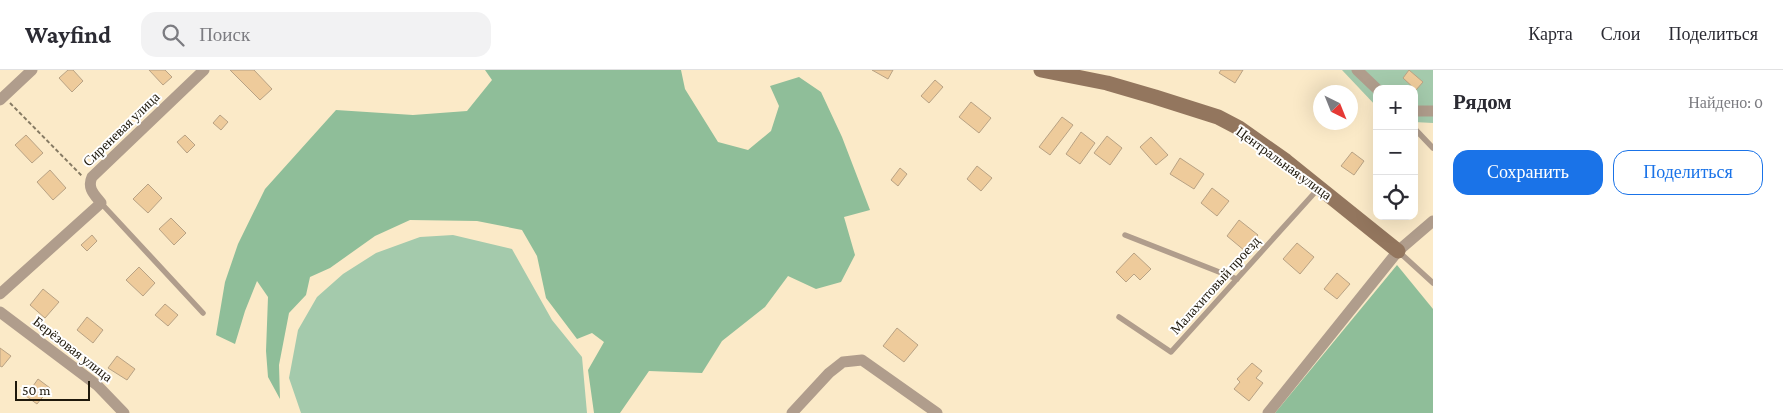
<!DOCTYPE html>
<html lang="ru">
<head>
<meta charset="utf-8">
<style>
	:root { --surface:#fff; --page:#f2f2f3; --text:#2b2b33; --muted:#7c7c81; --line:#e1e1e2; --accent:#1a73e8 }
	body { margin:0; font-family:"Crimson Pro",serif; background:var(--page); color:var(--text) }
	.controls { position:absolute; right:15px; top:15px; display:grid; overflow:hidden; border-radius:10px; box-shadow:0 5px 20px #0002 }
	.controls button { width:45px; height:45px; display:grid; place-items:center; padding:0; border:0; border-bottom:1px solid var(--line); background:var(--surface); color:var(--text); font:25px sans-serif }
	.compass { position:absolute; left:1313px; top:15px; width:45px; height:45px; border-radius:50%; background:var(--surface); box-shadow:0 5px 20px #0002; rotate:137deg }
	.scale { position:absolute; left:15px; bottom:12px; width:75px; box-sizing:border-box; padding-left:5px; border:2px solid #1e180b; border-top:0; font-size:14px; line-height:18px; white-space:nowrap; color:#1e180b; -webkit-text-stroke:4px #fff; paint-order:stroke }
	.list { margin:0; padding:0; list-style:none }
	h2 { display:flex; justify-content:space-between; align-items:center; height:65px; margin:0; padding:0 20px; font-size:21px }
	h2 small { font-size:16px; font-weight:400; color:var(--muted) }
	.actions { display:flex; gap:10px; padding:15px 20px }
	.actions a { flex:1; padding:11px 0; border:1px solid var(--accent); border-radius:15px; text-align:center; font-size:18px; color:var(--accent) }
	.actions .main { background:var(--accent); color:#fff }
	.icon { flex:none; width:28px; height:28px; fill:none; stroke:currentColor; stroke-width:2; stroke-linecap:round; stroke-linejoin:round }
	.map { position:relative; flex:none; width:1433px; height:343px; overflow:hidden }
	header { display:flex; align-items:center; gap:30px; box-sizing:border-box; height:70px; padding:0 25px; background:var(--surface); border-bottom:1px solid var(--line) }
	header strong { font-size:24px }
	nav { display:flex; gap:28px; margin-inline-start:auto; font-size:18px }
	.search { width:350px; height:45px; background:var(--page); display:flex; align-items:center; gap:12px; box-sizing:border-box; padding:0 18px; border-radius:15px; color:var(--muted); font-size:19px }
	main { display:flex }
	aside { flex:1; background:var(--surface) }
	.map>svg:first-child { display:block }
</style>
</head>
<body>
<header>
<strong>Wayfind</strong>
<div class="search"><svg class="icon" aria-label="search" viewBox="0 0 24 24"><circle cx="10" cy="10" r="6"/><path d="M15 15l6 6"/></svg>Поиск</div>
<nav><a>Карта</a><a>Слои</a><a>Поделиться</a></nav>
</header>
<main>
<div class="map">
<svg width="1433" height="343" viewBox="0 0 1433 343">
	<rect width="100%" height="100%" fill="#fbeac8"/>
	<!-- green -->
	<g fill="#a4caac">
		<polygon points="1342,0 1433,0 1433,53 1414,52 1414,19 1377,19 1377,37"/>
		<polygon points="453,165 512,179 552,250 582,287 587,343 301,343 289,308 298,260 317,227 343,204 376,183 420,167"/>
	</g>
	<!-- forest -->
	<g fill="#8fbe99">
		<polygon points="485,0 681,0 685,19 718,72 748,80 771,61 779,36 770,16 799,7 821,22 842,67 870,140 844,147 855,185 841,212 816,219 788,206 765,237 722,271 702,303 649,301 620,343 594,343 588,300 604,272 592,263 577,269 546,228 537,186 522,160 477,151 410,150 375,166 330,198 310,207 306,225 289,243 279,295 280,329 268,307 266,281 268,227 257,211 245,241 235,274 216,265 225,212 238,174 265,119 336,40 413,45 467,41 492,10"/>
		<polygon points="1397,195 1433,239 1433,343 1275,343"/>
	</g>
	<!-- building -->
	<g fill="#eecb9b" stroke="#b8a284">
		<polygon points="68,0 73,0 83,11 72,22 59,8"/>
		<polygon points="149,0 165,0 172,7 163,15"/>
		<polygon points="230,0 254,0 272,19 260,30"/>
		<polygon points="872,0 893,0 888,9"/>
		<polygon points="1221,0 1243,0 1235,13 1219,3"/>
		<polygon points="1409,0 1423,12 1416,20 1403,8"/>
		<polygon points="935,10 943,17 929,33 921,26"/>
		<polygon points="971,32 991,48 979,63 959,47"/>
		<polygon points="220,45 228,52 221,60 213,53"/>
		<polygon points="1062,47 1073,55 1050,85 1039,77"/>
		<polygon points="1081,62 1095,73 1080,94 1066,84"/>
		<polygon points="26,65 43,83 32,93 15,75"/>
		<polygon points="185,65 195,75 187,83 177,72"/>
		<polygon points="1107,66 1122,78 1110,95 1094,83"/>
		<polygon points="1151,67 1168,85 1156,95 1140,77"/>
		<polygon points="1352,82 1364,91 1354,105 1341,96"/>
		<polygon points="1180,88 1204,104 1194,119 1170,104"/>
		<polygon points="977,96 992,108 981,121 967,109"/>
		<polygon points="900,98 907,104 898,116 891,110"/>
		<polygon points="50,100 66,118 53,130 37,112"/>
		<polygon points="148,114 162,128 148,143 133,129"/>
		<polygon points="1212,118 1229,131 1217,146 1201,133"/>
		<polygon points="171,148 186,163 174,175 159,159"/>
		<polygon points="1239,150 1258,165 1245,181 1227,166"/>
		<polygon points="92,165 97,171 87,181 81,175"/>
		<polygon points="1297,173 1314,187 1300,204 1283,189"/>
		<polygon points="1134,183 1151,199 1140,210 1134,204 1126,212 1116,202"/>
		<polygon points="139,197 155,213 143,226 126,210"/>
		<polygon points="1337,203 1350,214 1337,229 1324,219"/>
		<polygon points="43,219 59,232 45,248 30,235"/>
		<polygon points="165,234 178,245 168,256 155,245"/>
		<polygon points="87,247 103,260 93,273 77,260"/>
		<polygon points="897,258 918,275 904,292 883,276"/>
		<polygon points="0,278 11,286 2,297 0,296"/>
		<polygon points="117,286 135,299 127,310 108,298"/>
		<polygon points="1252,293 1262,301 1256,308 1263,313 1249,331 1234,319 1240,312 1237,309"/>
		<polygon points="38,309 50,318 37,334 26,326"/>
	</g>
	<g fill="none" stroke-linecap="round" stroke-linejoin="round">
		<!-- path -->
		<polyline stroke="#867b64" stroke-width="2" stroke-dasharray="4 2.5" stroke-linecap="butt" points="10,33 82,106"/>
		<!-- lane -->
		<g stroke="#b09d8c" stroke-width="5.5">
			<polyline points="1414,58 1433,78"/>
			<polyline points="101,133 203,243"/>
			<polyline points="1125,165 1237,209"/>
			<polyline points="1398,181 1433,213"/>
			<polyline points="1119,247 1171,282 1318,119"/>
		</g>
		<!-- street -->
		<g stroke="#b09d8c" stroke-width="11">
			<polyline points="1357,0 1377,19"/>
			<polyline points="0,30 32,0"/>
			<polyline points="1414,41 1433,41"/>
			<path d="M0,224l101,-91c-7,-9 -14,-15 -9,-26l112,-107"/>
			<polyline points="0,242 97,315 124,343"/>
			<polyline points="792,343 829,303 843,292 862,290 937,343"/>
			<polyline points="1268,343 1398,181 1433,151"/>
		</g>
		<!-- secondary -->
		<polyline stroke="#93765e" stroke-width="15" points="1041,0 1107,13 1155,27 1218,47 1239,58 1286,91 1398,181"/>
	</g>
	<g text-anchor="middle" dominant-baseline="central" stroke-width="4" stroke-linejoin="round" paint-order="stroke">
		<!-- street labels -->
		<g font-size="14" fill="#1e180b" stroke="#fff">
			<text transform="translate(121 59) rotate(-44)">Сиреневая улица</text>
			<text transform="translate(1284 93) rotate(36)">Центральная улица</text>
			<text transform="translate(1215 215) rotate(-48)">Малахитовый проезд</text>
			<text transform="translate(73 279) rotate(38)">Берёзовая улица</text>
		</g>
	</g>
</svg>
<div class="controls">
<button>+</button>
<button>−</button>
<button><svg class="icon" aria-label="locate" viewBox="0 0 24 24"><circle cx="12" cy="12" r="6"/><path d="M12 2v4M12 18v4M2 12h4M18 12h4"/></svg></button>
</div>
<svg class="compass" viewBox="-18 -18 36 36"><path d="M0-13l5 13h-10z" fill="#e53935"/><path d="M0 13l5-13h-10z" fill="#7c7c81"/></svg>
<div class="scale">50 m</div>
</div>
<aside>
<h2>Рядом<small>Найдено: 0</small></h2>
<ul class="list">
</ul>
<div class="actions"><a class="main">Сохранить</a><a>Поделиться</a></div>
</aside>
</main>
</body>
</html>
